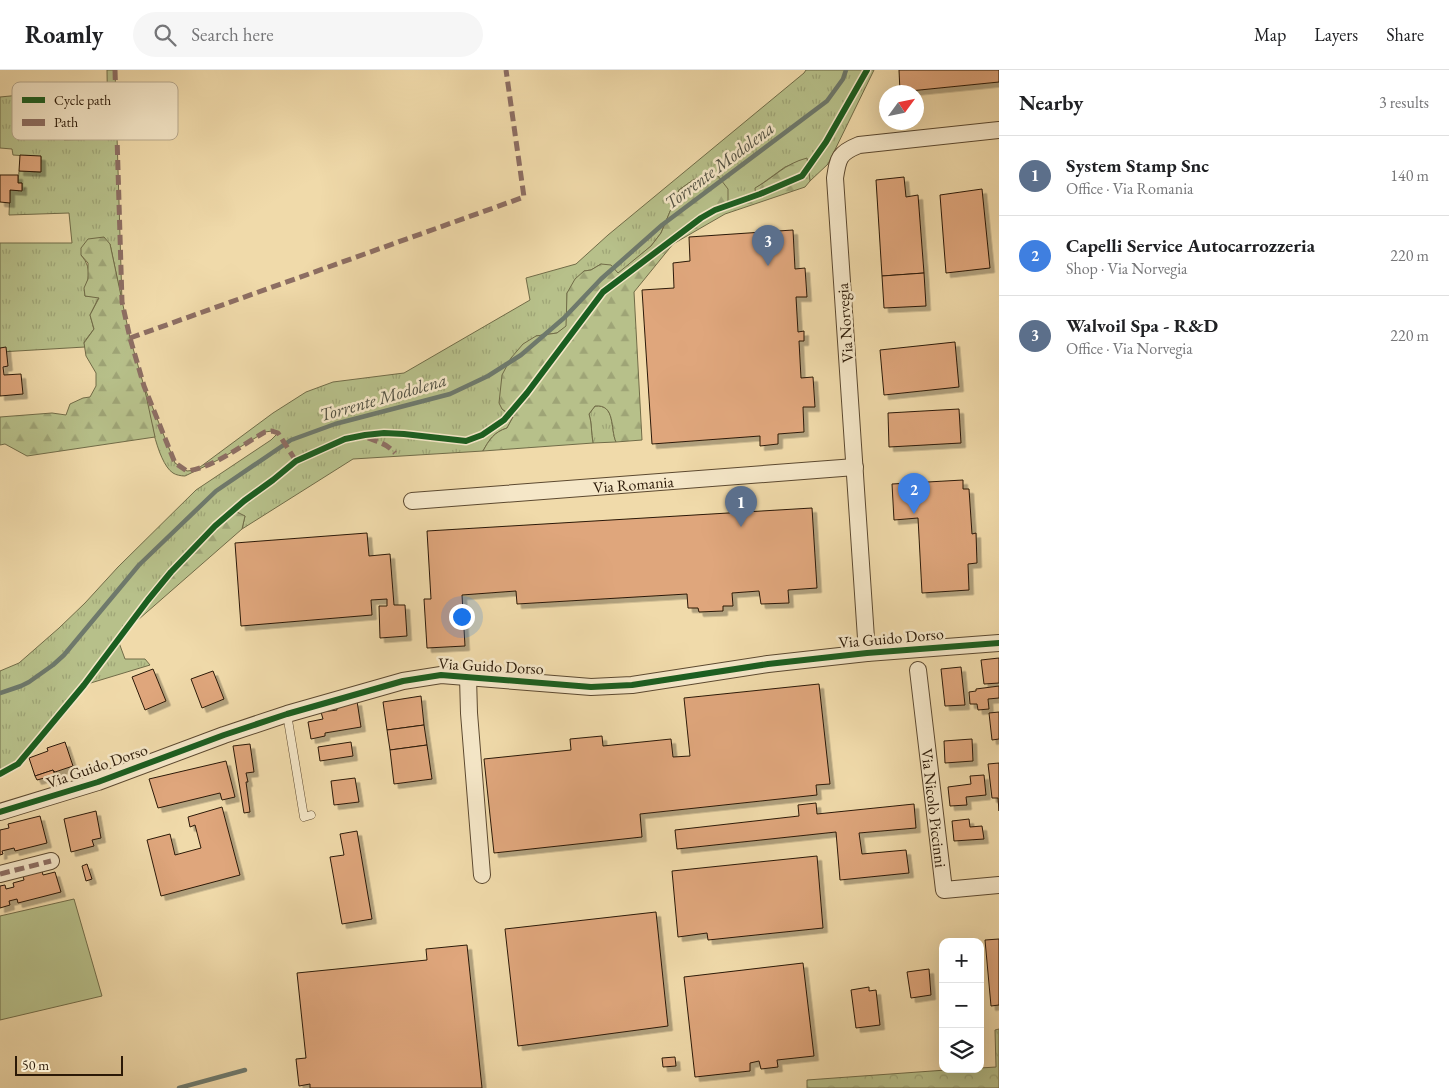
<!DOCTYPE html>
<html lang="en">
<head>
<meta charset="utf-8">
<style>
	:root { --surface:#fff; --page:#f6f6f6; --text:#202124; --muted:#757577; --line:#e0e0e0; --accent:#2563eb }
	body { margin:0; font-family:"EB Garamond",serif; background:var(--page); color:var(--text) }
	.controls { position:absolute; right:15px; bottom:15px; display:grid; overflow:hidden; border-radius:10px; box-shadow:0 5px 20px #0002 }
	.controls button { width:45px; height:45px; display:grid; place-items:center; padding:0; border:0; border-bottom:1px solid var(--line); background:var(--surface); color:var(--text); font:25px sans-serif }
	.compass { position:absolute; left:879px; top:15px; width:45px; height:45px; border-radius:50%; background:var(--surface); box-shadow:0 5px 20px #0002; rotate:57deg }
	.scale { position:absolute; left:15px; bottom:12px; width:108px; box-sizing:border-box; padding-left:5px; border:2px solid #2b1907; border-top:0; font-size:14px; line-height:18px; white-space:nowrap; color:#2b1907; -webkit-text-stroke:4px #f5e7c8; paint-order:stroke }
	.you { position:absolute; left:461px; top:546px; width:18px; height:18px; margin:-12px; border:4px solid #fff; border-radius:50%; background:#1a73e8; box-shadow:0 0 0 8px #1a73e833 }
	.badge { display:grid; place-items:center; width:32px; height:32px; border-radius:50%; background:var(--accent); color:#fff; font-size:16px; font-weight:700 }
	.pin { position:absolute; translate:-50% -41px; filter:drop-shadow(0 1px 2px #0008) }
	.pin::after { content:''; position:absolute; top:26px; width:18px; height:15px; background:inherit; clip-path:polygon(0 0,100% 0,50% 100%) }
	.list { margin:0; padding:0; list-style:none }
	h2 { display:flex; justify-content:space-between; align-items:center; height:65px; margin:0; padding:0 20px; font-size:21px }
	h2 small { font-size:16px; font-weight:400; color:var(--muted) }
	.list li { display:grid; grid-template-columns:32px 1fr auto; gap:15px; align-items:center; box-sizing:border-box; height:80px; padding:0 20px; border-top:1px solid var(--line) }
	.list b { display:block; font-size:19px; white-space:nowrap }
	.list p { margin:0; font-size:16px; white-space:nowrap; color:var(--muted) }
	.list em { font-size:16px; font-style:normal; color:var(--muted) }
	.icon { flex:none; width:28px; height:28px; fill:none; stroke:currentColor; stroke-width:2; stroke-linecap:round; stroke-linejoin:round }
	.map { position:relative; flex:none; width:999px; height:1018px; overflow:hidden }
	header { display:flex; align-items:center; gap:30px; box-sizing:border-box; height:70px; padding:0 25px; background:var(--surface); border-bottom:1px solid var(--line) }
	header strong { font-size:24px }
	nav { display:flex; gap:28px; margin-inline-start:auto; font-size:18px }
	.search { width:350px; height:45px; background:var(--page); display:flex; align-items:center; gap:12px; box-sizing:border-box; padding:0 18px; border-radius:28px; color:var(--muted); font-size:19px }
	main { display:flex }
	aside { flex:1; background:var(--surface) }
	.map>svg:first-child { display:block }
</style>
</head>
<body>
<header>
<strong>Roamly</strong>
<div class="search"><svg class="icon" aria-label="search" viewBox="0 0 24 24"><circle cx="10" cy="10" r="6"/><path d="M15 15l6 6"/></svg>Search here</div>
<nav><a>Map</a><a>Layers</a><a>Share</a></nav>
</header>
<main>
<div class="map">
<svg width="999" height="1018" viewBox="0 0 999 1018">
	<defs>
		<pattern id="grass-tufts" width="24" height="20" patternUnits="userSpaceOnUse" patternTransform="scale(1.25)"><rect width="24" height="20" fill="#b7c08a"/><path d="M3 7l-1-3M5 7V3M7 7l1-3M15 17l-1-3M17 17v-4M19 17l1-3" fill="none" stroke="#9ea476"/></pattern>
		<pattern id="forest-firs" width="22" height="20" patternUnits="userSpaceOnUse" patternTransform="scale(1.25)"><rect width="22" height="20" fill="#b7c08a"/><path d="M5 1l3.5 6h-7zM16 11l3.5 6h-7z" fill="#9ea476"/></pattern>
		<pattern id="park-crowns" width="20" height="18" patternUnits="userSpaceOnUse" patternTransform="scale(1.25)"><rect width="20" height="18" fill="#b7c08a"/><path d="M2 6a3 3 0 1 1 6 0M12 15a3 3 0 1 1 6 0" fill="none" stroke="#9ea476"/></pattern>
		<filter id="shadow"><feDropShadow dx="4.5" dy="4.5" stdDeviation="0" flood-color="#0004"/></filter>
	</defs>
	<rect width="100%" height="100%" fill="#f0daaa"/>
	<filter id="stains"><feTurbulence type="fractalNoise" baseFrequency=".004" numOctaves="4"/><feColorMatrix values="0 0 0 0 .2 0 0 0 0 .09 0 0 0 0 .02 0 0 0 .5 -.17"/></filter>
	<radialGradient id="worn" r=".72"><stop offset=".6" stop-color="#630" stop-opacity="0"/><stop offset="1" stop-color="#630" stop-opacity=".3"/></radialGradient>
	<!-- grass -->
	<g fill="url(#grass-tufts)" stroke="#716c48">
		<path d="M107,0h8l7,232 -12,-58 -29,11c6,7 9,15 7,24 -2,8 -4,7 -3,17l14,1 -9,18 4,14 -10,13 1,5 -85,5v-109h72l-3,-30 -60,2 1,-25h12v-7h-4l1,-12 21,1 1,-15 -28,-2 -1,-6 -12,-1v-51l62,-6 2,49 44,-1z"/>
		<path d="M806,0h68l-46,94 -18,17 -3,-22 -22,8 -29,21v11l-35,13 -15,-37 -13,5 -14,10 -18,43 -10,13 -33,28 -17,-10 -10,6 -7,1 -17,22v33l-10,7 -21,3 -34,73 11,8 -6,11c-13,4 -18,12 -24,23l-130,8 -111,70 3,-13 -30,10 -44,46 -23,28 -30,40 7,19h20l5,6 -66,20 -66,79 -18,10v-103l19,-8 40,-35 26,-25 33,-36 78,-77 75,-50 6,-6 -5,-3 -7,1 -43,26 -37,18c-4,0 -9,-1 -12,-3 -17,-11 -25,-67 -29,-87l31,77 12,8 9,-1 77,-57 33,-21 27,-10 71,-9 126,-73 -4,-22 50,-14 32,-29 196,-162z"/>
		<path d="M595,336c21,-2 15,23 21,36l-23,1c-2,-10 -1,-20 -4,-29z"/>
	</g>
	<!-- forest -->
	<g fill="url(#forest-firs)" stroke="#716c48">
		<path d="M807,88l3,23 -5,6 -80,27 -52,30 -39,48 8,148 -26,2c-6,-13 0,-38 -21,-36l-6,8c3,9 2,19 4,29l-110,8c6,-11 11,-19 24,-23l6,-11 -11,-8 -3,-6 3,-28 9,-17 12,-14 13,-8 21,-3 9,-7 1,-33 8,-14 9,-8 7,-1 10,-6 10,1 7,8 33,-27 10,-13 18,-43 14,-10 13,-5 12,1 10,13v17l-5,5 33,-12 -1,-11c20,-11 29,-24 52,-30z"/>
		<polygon points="104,167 110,174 130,268 144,316 155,367 27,386 5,374 0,375 0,347 52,343 66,345 70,334 83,328 90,327 96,316 96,303 86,286 84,273 94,259 90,245 99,228 85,226 84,218 88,209 88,193 81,185 81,178 88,169"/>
		<polygon points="237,442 245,446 242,459 123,563 171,502 215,456 229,443"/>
	</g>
	<!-- park -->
	<polygon fill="url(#park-crowns)" stroke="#716c48" points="999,959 999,1018 807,1018 807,1010 960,999 980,999 980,998 996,997 995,960"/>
	<!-- garden -->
	<polygon fill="#b7c08a" stroke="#716c48" points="74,829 102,926 0,950 0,846"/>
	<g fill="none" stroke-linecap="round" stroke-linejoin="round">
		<!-- stream -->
		<g stroke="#6e796c" stroke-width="4.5">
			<polyline points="0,623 21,616 29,612 53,595 64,585 139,495 216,421 291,370 335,354 450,324 488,306 521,285 564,248 601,209 662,155 827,31 843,9 846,0"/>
			<polyline points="179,1018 245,1000"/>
		</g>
	</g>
	<!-- building -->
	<g fill="#dfa67b" stroke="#2b1907" filter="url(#shadow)">
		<polygon points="899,0 999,0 999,12 900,22"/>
		<polygon points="20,85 41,86 41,102 19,101"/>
		<polygon points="0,105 18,105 18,113 22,113 22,121 10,120 10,133 0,132"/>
		<polygon points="904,107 906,127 918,125 924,203 882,206 876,110"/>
		<polygon points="982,119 990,198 946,203 940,125"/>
		<polygon points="793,160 795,199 805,198 807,227 796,227 798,262 804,261 804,271 799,271 801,308 813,307 815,337 803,337 804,362 778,364 778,374 760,376 760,366 652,374 642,220 674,218 673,193 690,191 689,167"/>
		<polygon points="924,203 926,236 884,238 882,206"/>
		<polygon points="955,272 959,317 884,325 880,280"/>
		<polygon points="6,277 8,296 3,297 4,305 21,304 23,324 0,326 0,278"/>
		<polygon points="959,339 961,373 889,377 888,343"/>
		<polygon points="963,410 963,419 969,419 972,464 976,463 977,493 968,494 969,520 922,523 918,448 894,450 892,414"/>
		<polygon points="812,438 817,518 788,520 789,533 761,534 759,521 732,523 733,536 723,536 723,541 699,542 698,538 688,538 687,524 517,534 516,521 462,525 465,576 427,578 424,529 431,529 427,461"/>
		<polygon points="367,463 369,486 390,484 394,535 405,535 407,566 380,568 379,536 387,536 387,529 371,530 372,545 241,556 235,473"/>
		<polygon points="999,588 999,613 984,614 981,590"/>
		<polygon points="961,597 965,635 945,636 941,599"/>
		<polygon points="153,599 166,631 145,640 132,607"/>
		<polygon points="213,601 224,629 202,638 191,609"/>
		<polygon points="819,614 830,714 816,715 817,725 640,744 642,767 494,783 484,689 571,680 570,669 602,666 603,676 671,669 673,687 690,686 684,628"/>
		<polygon points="999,616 999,628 988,629 989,639 978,640 977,634 970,634 969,622 976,621 976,619"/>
		<polygon points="421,626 424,655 387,660 383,632"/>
		<polygon points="357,631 361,657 325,663 325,666 311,669 308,652 323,649 321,642 337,640 336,635"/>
		<polygon points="999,642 999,669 992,670 989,643"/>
		<polygon points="424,655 427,675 390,680 387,660"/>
		<polygon points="972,669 973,691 945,693 944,671"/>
		<polygon points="65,672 73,696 55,702 53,700 35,706 29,688 48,681 47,678"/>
		<polygon points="351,672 353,686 320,691 318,677"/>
		<polygon points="250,674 254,702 246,703 248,712 246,712 250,742 244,743 233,676"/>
		<polygon points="427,675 432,709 394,714 390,680"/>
		<polygon points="226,691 235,727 222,730 220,723 158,738 149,709"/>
		<polygon points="999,693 999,741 998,728 992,728 988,694"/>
		<polygon points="53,700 55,705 37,710 35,706"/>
		<polygon points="984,705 986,725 966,727 967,735 950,736 948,717 971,714 970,706"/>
		<polygon points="355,708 359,732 334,735 331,711"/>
		<polygon points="816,733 817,744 914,734 916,758 859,763 862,784 906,780 909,803 840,810 836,762 677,779 675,760 799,746 798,735"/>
		<polygon points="222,737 240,805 161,826 147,770 170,764 175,785 201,778 195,755 190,757 188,747"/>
		<polygon points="96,741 101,768 92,770 94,776 71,782 64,749"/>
		<polygon points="40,746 47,773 15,781 14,778 2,781 3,784 0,785 0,760 9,758 8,754"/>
		<polygon points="969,749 970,757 982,756 984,769 954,771 952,751"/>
		<polygon points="357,761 372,849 342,854 330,787 344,785 340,764"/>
		<polygon points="817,786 823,858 708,870 707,863 678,867 672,801"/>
		<polygon points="87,794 92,809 86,811 82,796"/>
		<polygon points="42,801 43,805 55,802 61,822 18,833 17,829 9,831 10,835 0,838 0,816 5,815 6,819 14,817 13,813 24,810 23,806"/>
		<polygon points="656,842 668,956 518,976 505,859"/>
		<polygon points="999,869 999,935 991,936 985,870"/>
		<polygon points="467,875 482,1018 310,1018 310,1014 299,1016 296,989 306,988 297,903 427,890 426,879"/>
		<polygon points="803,893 814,986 777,990 778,997 761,999 759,991 750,993 750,1001 695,1007 684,907"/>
		<polygon points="929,899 931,925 911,928 907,902"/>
		<polygon points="869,917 869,921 876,920 880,955 856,958 851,920"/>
		<polygon points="675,987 676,996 663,997 662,988"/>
	</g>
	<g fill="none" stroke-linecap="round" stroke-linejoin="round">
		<defs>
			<polyline id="lane" points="287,644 304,747 311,745"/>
			<g id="street">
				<path id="s1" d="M412,431l443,-34"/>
				<path d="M867,583l-32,-475c3,-20 4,-25 24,-33l140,-15"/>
				<path id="s2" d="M918,600l26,220 55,-5"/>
				<polyline points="468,607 469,643 482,805"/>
				<polyline points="0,742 98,712 224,665 287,644 403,611 441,605 591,617 632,615 768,594 867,583 999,573"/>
				<polyline points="0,804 51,791"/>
			</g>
		</defs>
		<!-- lane casing -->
		<use href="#lane" stroke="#5c4930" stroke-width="9"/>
		<!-- street casing -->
		<use href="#street" stroke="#5c4930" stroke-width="18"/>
		<!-- lane -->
		<use href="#lane" stroke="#f5e7c8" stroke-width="8"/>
		<!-- street -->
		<use href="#street" stroke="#f5e7c8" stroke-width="16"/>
		<!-- quiet -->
		<g stroke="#8d6e63" stroke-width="5" stroke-dasharray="10 5" stroke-linecap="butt">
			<path d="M115,0l7,232 8,36 14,48 31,77 12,8c28,-4 53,-25 78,-39l7,-1 6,2 18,28"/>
			<polyline points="130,268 524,127 506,0"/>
			<path d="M368,368c12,5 18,5 27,15"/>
			<polyline points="0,804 51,791"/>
		</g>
		<defs>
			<g id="cycleway">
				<polyline points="0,704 18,694 39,669 84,615 148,530 171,502 215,456 244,431 273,410 296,391 345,369 365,365 384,363 404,364 466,371 482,365 504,350 527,323 603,222 701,148 715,140 760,124 802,106 826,72 867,0"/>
				<polyline points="0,742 98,712 224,665 287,644 403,611 441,605 591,617 632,615 768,594 867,583 999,573"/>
			</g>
		</defs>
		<!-- cycleway casing -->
		<use href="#cycleway" stroke="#f5e7c8" stroke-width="9"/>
		<!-- cycleway -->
		<use href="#cycleway" stroke="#1b5e20" stroke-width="6"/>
	</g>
	<g text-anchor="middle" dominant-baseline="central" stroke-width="5" stroke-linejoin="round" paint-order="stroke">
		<!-- street labels -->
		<g font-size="16" fill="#2b1907" stroke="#f5e7c8">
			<text transform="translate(845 253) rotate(-94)">Via Norvegia</text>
			<text stroke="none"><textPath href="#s1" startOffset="222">Via Romania</textPath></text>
			<text transform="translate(891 568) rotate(-5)">Via Guido Dorso</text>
			<text transform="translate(491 596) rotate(3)">Via Guido Dorso</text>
			<text transform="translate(97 696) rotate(-19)">Via Guido Dorso</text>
			<text stroke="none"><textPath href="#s2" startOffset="139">Via Nicolò Piccinni</textPath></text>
		</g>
		<!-- water labels -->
		<g font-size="18" font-style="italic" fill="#525142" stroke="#f5e7c8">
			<text transform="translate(719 95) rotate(-37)">Torrente Modolena</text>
			<text transform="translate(383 327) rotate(-16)">Torrente Modolena</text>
		</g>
	</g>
	<!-- legend -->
	<rect x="12" y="12" width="166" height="58" rx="8" fill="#f5e7c8" stroke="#b8a98e" stroke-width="1"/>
	<rect x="22" y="27" width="23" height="6" fill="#1b5e20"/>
	<rect x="22" y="49" width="23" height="7" fill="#8d6e63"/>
	<g font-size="14" fill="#2b1907">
		<text x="54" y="35">Cycle path</text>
		<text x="54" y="57">Path</text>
	</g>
	<rect width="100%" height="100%" filter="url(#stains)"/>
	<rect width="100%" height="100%" fill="url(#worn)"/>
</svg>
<div class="controls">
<button>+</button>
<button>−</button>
<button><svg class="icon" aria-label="layers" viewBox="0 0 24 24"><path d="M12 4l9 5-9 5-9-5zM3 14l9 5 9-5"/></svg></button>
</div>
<svg class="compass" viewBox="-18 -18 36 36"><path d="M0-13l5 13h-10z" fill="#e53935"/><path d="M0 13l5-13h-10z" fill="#757577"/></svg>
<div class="scale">50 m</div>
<div class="you"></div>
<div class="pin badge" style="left:741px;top:457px;background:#5c6f8a">1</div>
<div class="pin badge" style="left:914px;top:444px;background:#3f7fe0">2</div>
<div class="pin badge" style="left:768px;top:196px;background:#5c6f8a">3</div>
</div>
<aside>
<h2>Nearby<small>3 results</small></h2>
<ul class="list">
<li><span class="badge" style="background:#5c6f8a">1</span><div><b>System Stamp Snc</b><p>Office · Via Romania</p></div><em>140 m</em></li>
<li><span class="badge" style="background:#3f7fe0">2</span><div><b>Capelli Service Autocarrozzeria</b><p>Shop · Via Norvegia</p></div><em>220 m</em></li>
<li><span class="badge" style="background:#5c6f8a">3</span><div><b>Walvoil Spa - R&amp;D</b><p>Office · Via Norvegia</p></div><em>220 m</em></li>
</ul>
</aside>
</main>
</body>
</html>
